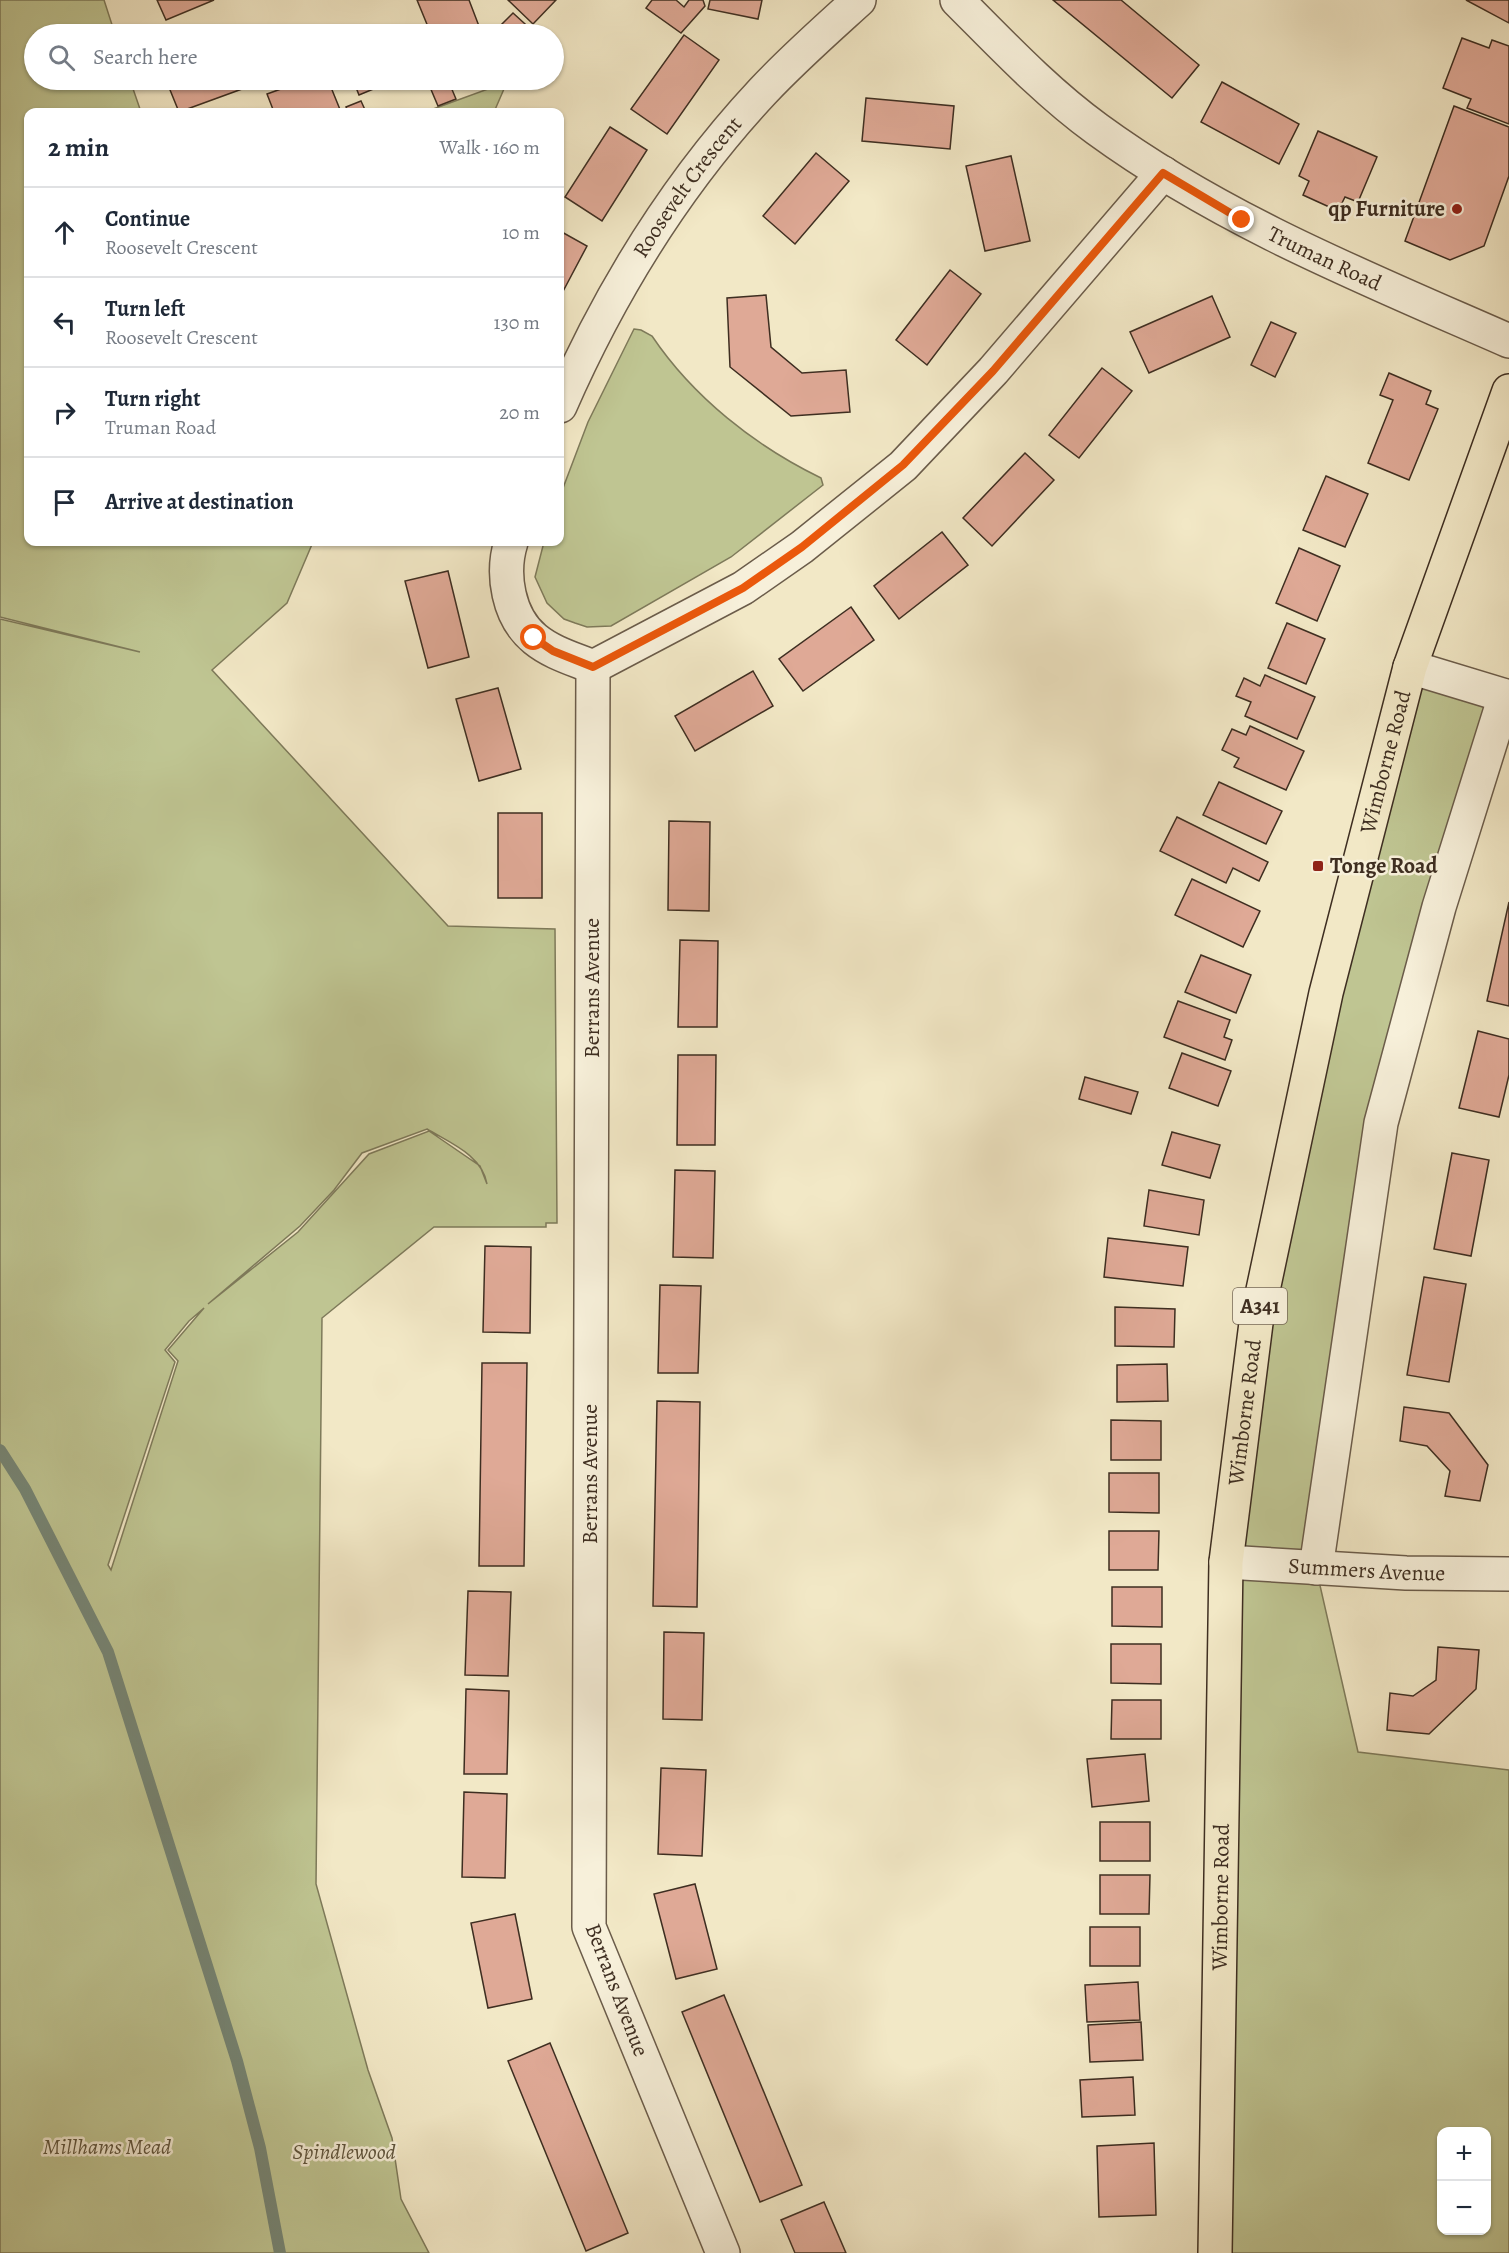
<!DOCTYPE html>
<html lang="en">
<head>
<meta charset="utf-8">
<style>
	:root { --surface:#fff; --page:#f6f6f7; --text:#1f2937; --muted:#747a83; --line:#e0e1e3 }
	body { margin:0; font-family:Alegreya,serif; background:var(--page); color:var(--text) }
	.controls { position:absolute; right:18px; bottom:18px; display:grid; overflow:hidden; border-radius:12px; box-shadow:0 2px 4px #0004 }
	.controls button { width:54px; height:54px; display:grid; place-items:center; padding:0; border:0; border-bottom:2px solid var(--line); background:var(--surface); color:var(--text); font:30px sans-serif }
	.stop { position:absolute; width:18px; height:18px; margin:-14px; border:4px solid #ea580c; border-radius:50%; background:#fff }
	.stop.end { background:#ea580c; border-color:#fff; box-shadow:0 2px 6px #0008 }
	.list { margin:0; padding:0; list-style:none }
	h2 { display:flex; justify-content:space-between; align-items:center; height:78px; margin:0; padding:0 24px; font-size:26px }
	h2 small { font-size:20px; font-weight:400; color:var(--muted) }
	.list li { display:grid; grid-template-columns:39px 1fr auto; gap:18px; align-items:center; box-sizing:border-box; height:90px; padding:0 24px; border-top:2px solid var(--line) }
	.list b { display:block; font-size:22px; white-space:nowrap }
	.list p { margin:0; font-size:20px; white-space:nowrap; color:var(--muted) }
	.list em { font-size:20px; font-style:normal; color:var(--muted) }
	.icon { flex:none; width:33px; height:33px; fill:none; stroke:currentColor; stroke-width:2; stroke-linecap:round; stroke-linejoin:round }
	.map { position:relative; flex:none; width:1509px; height:2253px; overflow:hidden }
	.search { position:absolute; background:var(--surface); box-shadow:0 2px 4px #0004; left:24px; top:24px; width:540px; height:66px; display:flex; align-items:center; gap:15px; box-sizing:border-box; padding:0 21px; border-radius:33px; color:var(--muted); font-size:22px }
	.panel { position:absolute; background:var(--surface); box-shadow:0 2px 4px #0004; left:24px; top:108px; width:540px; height:438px; border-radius:12px }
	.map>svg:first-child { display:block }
</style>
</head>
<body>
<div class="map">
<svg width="1509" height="2253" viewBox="0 0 1509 2253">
	<rect width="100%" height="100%" fill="#f2e8c6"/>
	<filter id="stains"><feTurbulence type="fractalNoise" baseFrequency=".00333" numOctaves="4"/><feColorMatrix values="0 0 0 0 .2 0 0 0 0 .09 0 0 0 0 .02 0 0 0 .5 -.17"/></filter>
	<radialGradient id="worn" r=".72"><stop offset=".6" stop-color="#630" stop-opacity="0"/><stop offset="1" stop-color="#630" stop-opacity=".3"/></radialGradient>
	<!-- green -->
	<g fill="#bfc592" stroke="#7e7a5a" stroke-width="1.5" fill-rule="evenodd">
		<path d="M0,0h104l11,34h-81v46h96l11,32h-113v430h285l-26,61 -75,67 236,256 107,3 2,294h-11v4h-112l-112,91 -6,566 52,186 24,68 9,61 28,54h-429v-1634l140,33 -140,-35zM427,1129c23,14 55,26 60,55l-7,-18 -51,-35 -60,23 -71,78 -90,72 92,-78 34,-36 28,-37zM204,1308l-36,42 10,11 -67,209 -3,-5 67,-203 -10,-12 24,-29z"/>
		<polygon points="507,82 494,112 425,112"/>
		<path d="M634,329l7,1 11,6c41,61 103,110 169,142l2,7 -92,72 -120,69 -24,1 -12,-4 -11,-4 -17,-16 -12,-26 9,-35h16v-46l28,-74z"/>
		<path d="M1410,667l95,29 -124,427 -65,445 42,184 151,18v483h-294l11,-691 30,-239zM1442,2132h44v98h-44z"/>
	</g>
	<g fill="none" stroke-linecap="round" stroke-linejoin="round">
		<!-- stream -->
		<polyline stroke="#768676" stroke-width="12" points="0,1450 25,1489 108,1652 237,2061 260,2148 280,2253"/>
	</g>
	<!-- building -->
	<g fill="#dfa996" stroke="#3e2e21" stroke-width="1.5">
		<polygon points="157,0 214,0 166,20"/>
		<polygon points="417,0 469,0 482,34 431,34"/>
		<polygon points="508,0 556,0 533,24"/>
		<polygon points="652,0 676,0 684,7 689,0 703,0 705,6 681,33 646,8"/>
		<polygon points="710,0 762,0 758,19 708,9"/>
		<polygon points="1053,0 1121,0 1199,65 1172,98"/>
		<polygon points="1466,0 1509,0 1509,23"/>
		<polygon points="513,13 535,33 533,34 511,34 501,25"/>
		<polygon points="684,35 719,60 667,134 631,109"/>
		<polygon points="1462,38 1489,48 1492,40 1509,46 1509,124 1467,108 1471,99 1443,88"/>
		<polygon points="166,80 238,80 242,89 179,112"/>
		<polygon points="306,80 328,80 341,112 274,112 267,94"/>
		<polygon points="353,80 395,80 359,95"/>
		<polygon points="427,80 448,80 456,99 438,106"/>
		<polygon points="1222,82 1299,124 1279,164 1201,122"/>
		<polygon points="866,98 954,106 950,149 862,141"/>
		<polygon points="361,101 366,112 348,112 346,107"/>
		<polygon points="1454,106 1509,127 1509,176 1484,246 1450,260 1405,241"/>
		<polygon points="610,127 647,150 602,221 565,197"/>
		<polygon points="1318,131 1377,157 1358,202 1345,197 1338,211 1303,195 1309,181 1299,176"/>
		<polygon points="816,153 849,181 795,244 763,216"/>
		<polygon points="1011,156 1030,241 985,251 966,166"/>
		<polygon points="560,231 587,246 560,297"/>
		<polygon points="950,270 981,294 927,365 896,340"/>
		<polygon points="766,295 771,347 802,373 846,370 850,412 791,416 730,367 727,298"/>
		<polygon points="1212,296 1230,337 1149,373 1130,332"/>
		<polygon points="1271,322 1296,333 1275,377 1251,365"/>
		<polygon points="1102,368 1132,391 1079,458 1049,435"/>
		<polygon points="1389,373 1431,391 1426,404 1438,409 1409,480 1368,463 1393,400 1380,395"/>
		<polygon points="1025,453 1054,480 992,546 963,518"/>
		<polygon points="1326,476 1368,494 1345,547 1303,530"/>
		<polygon points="942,532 968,565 899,619 874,586"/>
		<polygon points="1299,548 1340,566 1317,621 1276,603"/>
		<polygon points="448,571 469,657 428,668 405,581"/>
		<polygon points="851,607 874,640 803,691 779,659"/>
		<polygon points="1287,623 1325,639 1306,684 1268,668"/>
		<polygon points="753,671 773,706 695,751 675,716"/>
		<polygon points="1265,675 1315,697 1297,739 1245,716 1251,702 1236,696 1244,678 1260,686"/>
		<polygon points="498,688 521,769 479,781 456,699"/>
		<polygon points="1250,726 1304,751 1286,790 1234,767 1239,758 1222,750 1232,729 1246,735"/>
		<polygon points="1219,782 1282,811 1266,844 1203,815"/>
		<rect x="498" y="813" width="44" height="85"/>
		<polygon points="1177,817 1268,862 1259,881 1233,868 1226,883 1160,851"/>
		<polygon points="669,821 710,822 709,911 668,910"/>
		<polygon points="1192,879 1260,911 1243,947 1175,915"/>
		<polygon points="1509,902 1509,1006 1487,1001"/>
		<polygon points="680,940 718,941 717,1027 678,1027"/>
		<polygon points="1201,955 1251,975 1236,1013 1185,992"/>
		<polygon points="1178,1001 1230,1020 1224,1037 1232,1040 1225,1060 1164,1037"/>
		<polygon points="1478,1031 1509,1039 1509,1075 1499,1117 1459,1108"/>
		<polygon points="1182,1053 1231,1071 1218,1106 1169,1088"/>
		<polygon points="678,1055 716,1055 715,1145 677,1145"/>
		<polygon points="1085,1077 1138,1092 1131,1114 1079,1099"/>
		<polygon points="1172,1132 1220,1145 1210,1178 1162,1165"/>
		<polygon points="1452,1153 1489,1160 1471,1256 1434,1249"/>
		<polygon points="675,1170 715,1171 713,1258 673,1257"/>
		<polygon points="1149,1190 1204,1200 1199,1235 1144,1226"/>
		<polygon points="1108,1238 1188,1247 1183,1286 1104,1277"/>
		<polygon points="485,1246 531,1247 530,1333 483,1332"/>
		<polygon points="1424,1277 1466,1284 1449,1382 1407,1375"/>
		<polygon points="660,1285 701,1286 698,1373 658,1373"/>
		<polygon points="1115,1307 1175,1309 1174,1347 1115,1346"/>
		<polygon points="482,1363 527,1363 524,1566 479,1566"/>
		<polygon points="1167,1364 1168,1401 1117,1402 1117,1365"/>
		<polygon points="657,1401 700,1402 697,1607 653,1606"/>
		<polygon points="1404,1407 1449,1413 1488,1465 1480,1501 1445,1496 1450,1471 1427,1446 1400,1441"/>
		<polygon points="1111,1420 1161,1421 1161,1460 1111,1460"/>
		<polygon points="1109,1473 1159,1473 1159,1513 1109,1512"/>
		<polygon points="1109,1531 1159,1531 1158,1570 1109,1570"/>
		<polygon points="1112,1587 1162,1587 1162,1627 1112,1626"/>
		<polygon points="468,1591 511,1592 508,1676 465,1675"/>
		<polygon points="664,1632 704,1633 702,1720 663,1719"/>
		<polygon points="1111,1644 1161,1644 1161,1684 1111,1683"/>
		<polygon points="1438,1647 1479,1650 1476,1689 1429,1734 1387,1730 1390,1693 1413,1696 1436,1680"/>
		<polygon points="466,1689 509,1691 507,1774 464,1774"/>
		<polygon points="1112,1700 1161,1700 1161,1739 1111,1739"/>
		<polygon points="1145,1754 1149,1801 1092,1807 1087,1759"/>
		<polygon points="661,1768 706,1770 702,1856 658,1854"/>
		<polygon points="464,1792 507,1794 505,1878 462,1877"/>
		<rect x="1100" y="1822" width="50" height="39"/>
		<polygon points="1100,1875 1150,1875 1149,1914 1100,1914"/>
		<polygon points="695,1884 717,1969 676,1979 654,1894"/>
		<polygon points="515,1914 532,1999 488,2008 471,1923"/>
		<rect x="1090" y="1927" width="50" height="39"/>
		<polygon points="1138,1982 1140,2020 1087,2022 1085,1985"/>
		<polygon points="724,1995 802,2185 760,2202 682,2012"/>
		<polygon points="1141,2022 1143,2060 1090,2062 1088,2025"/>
		<polygon points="550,2043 628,2233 586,2251 508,2061"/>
		<polygon points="1133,2077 1135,2115 1082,2117 1080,2080"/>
		<polygon points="1154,2143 1156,2215 1099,2217 1097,2146"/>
		<polygon points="824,2202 846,2253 795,2253 781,2220"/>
	</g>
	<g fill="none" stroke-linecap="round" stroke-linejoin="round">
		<defs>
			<g id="street">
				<path id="s1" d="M957,0c44,44 89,92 140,129 126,92 271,150 412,212"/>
				<path id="s2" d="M560,406c50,-114 118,-224 203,-315 30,-32 63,-61 96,-91"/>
				<path d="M511,542c-10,32 -3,75 24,97 17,14 39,20 58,28l150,-79 59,-41 101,-81 90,-95 170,-198"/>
				<polyline points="593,667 589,1927 723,2253"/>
				<polyline points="1410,667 1509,697"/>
				<path id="s3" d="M1226,1562l180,11 103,1"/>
				<polyline points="1316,1568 1381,1123 1439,907 1505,696"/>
			</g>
			<g id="primary">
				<path id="s4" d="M1215,2253l11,-691 30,-239 70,-330 84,-326 99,-276"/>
			</g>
		</defs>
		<!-- street casing -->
		<use href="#street" stroke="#6b5c4a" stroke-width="36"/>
		<!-- primary casing -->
		<use href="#primary" stroke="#3e2e21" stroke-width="36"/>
		<!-- street -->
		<use href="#street" stroke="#f7f0da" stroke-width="33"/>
		<!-- primary -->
		<use href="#primary" stroke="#f2e8c6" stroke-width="33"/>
	</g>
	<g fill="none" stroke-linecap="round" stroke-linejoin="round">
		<!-- route -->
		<polyline stroke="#ea580c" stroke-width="8" points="534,638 553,651 593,667 743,588 802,547 903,465 993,371 1163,173 1242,220"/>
	</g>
	<!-- markers -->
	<g fill="#8f2418" stroke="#f7f0da" stroke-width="2">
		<circle cx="1457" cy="209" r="6"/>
		<rect x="1312" y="860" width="12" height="12" rx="3"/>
	</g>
	<g text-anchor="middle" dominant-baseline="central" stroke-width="5" stroke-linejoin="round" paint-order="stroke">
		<!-- shield labels -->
		<rect fill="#f7f0da" stroke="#766858" stroke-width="1.5" x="1233" y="1288" width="54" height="36" rx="4.5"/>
		<g font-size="21" font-weight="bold" fill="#3e2e21">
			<text x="1260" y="1306">A341</text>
		</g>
		<!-- street labels -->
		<g font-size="22" fill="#3e2e21" stroke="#f7f0da">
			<text stroke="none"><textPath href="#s2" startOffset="254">Roosevelt Crescent</textPath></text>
			<text stroke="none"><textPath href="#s1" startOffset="453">Truman Road</textPath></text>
			<text stroke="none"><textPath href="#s4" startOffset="1508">Wimborne Road</textPath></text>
			<text transform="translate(592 988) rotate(-90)">Berrans Avenue</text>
			<text stroke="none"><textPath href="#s4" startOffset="842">Wimborne Road</textPath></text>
			<text transform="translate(590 1474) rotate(-90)">Berrans Avenue</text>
			<text stroke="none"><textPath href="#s3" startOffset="141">Summers Avenue</textPath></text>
			<text stroke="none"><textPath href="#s4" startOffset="356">Wimborne Road</textPath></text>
			<text transform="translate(617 1990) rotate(69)">Berrans Avenue</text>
		</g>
		<!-- poi labels -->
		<g font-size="22" font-weight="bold" fill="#3e2e21" stroke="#f7f0da" text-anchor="end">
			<text x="1445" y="209">qp Furniture</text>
			<text x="1330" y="866" text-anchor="start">Tonge Road</text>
		</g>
		<!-- park labels -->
		<g font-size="22" font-style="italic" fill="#5e543d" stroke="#f7f0da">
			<text x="107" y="2147">Millhams Mead</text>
			<text x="344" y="2152">Spindlewood</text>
		</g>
	</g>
	<rect width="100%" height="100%" filter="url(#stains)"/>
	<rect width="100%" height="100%" fill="url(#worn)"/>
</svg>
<div class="controls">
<button>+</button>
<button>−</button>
</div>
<div class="stop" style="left:534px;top:638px"></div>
<div class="stop end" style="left:1242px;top:220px"></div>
<div class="search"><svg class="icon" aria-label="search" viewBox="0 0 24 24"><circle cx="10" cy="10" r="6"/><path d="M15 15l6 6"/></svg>Search here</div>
<section class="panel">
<h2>2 min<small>Walk · 160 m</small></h2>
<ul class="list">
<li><svg class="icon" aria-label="ahead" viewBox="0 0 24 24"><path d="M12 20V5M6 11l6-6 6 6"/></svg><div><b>Continue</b><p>Roosevelt Crescent</p></div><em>10 m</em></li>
<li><svg class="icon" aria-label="left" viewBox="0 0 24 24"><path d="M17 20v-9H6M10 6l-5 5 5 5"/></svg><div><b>Turn left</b><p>Roosevelt Crescent</p></div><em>130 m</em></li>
<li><svg class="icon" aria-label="right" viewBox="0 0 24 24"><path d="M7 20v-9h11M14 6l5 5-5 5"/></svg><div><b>Turn right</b><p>Truman Road</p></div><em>20 m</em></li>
<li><svg class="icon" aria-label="arrive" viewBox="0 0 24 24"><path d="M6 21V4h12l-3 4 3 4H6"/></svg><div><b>Arrive at destination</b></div></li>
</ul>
</section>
</div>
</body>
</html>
